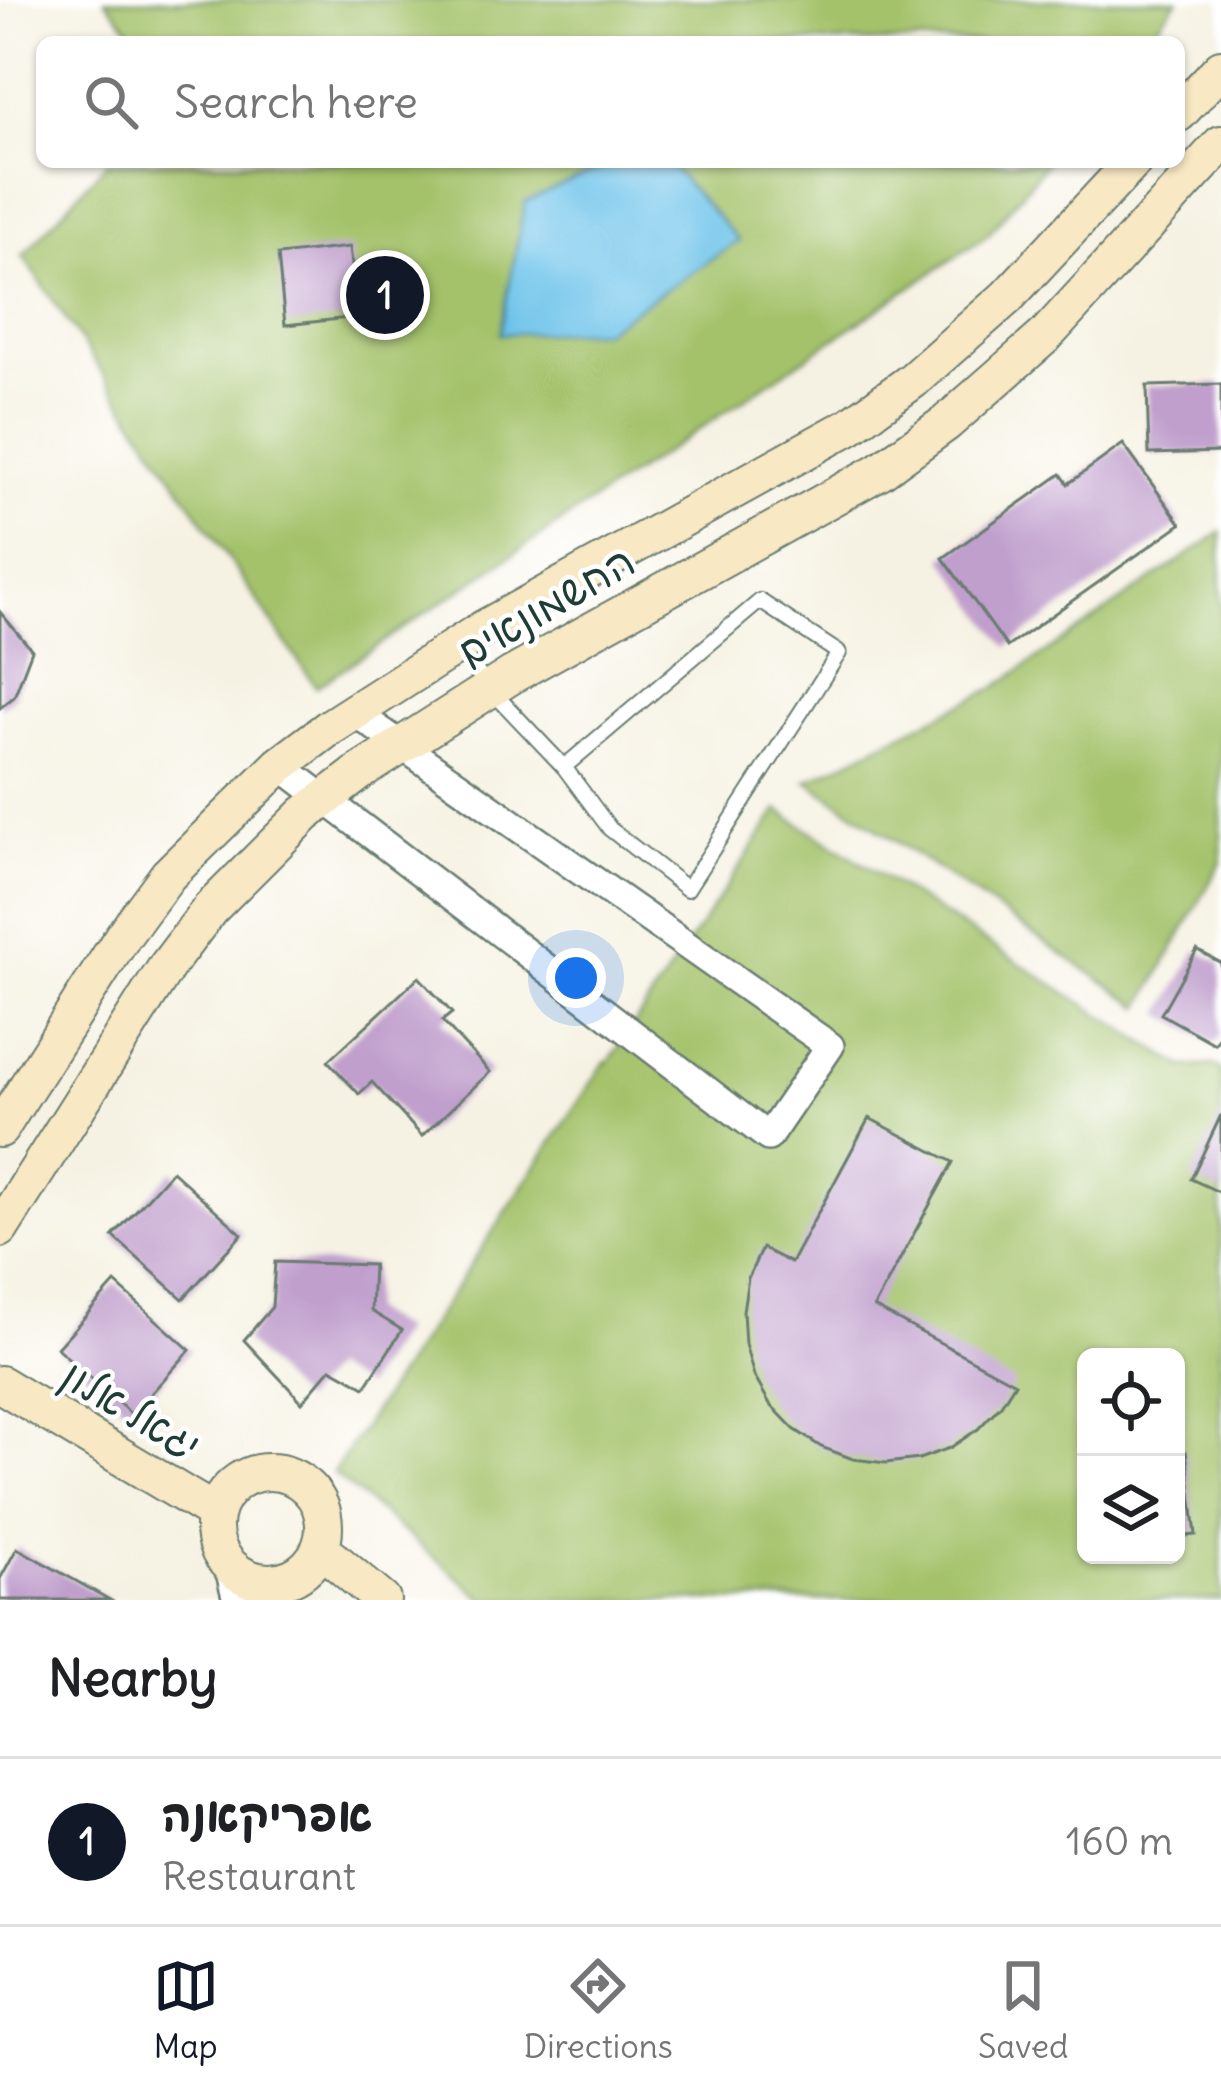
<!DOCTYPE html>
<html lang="en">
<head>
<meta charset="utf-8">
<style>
	:root { --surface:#fff; --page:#f6f6f6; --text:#202124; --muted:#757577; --line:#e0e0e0; --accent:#111827 }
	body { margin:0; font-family:Delius,"Playpen Sans Hebrew",sans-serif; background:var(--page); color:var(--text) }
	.controls { position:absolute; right:36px; bottom:36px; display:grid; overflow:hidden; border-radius:18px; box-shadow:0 3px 9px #0004 }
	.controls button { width:108px; height:108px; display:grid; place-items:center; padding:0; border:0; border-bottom:3px solid var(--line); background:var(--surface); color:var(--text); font:60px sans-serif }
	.you { position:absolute; left:576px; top:978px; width:42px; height:42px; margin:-30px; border:9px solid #fff; border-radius:50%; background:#1a73e8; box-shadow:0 0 0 18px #1a73e833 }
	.badge { display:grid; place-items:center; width:78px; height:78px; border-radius:50%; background:var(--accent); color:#fff; font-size:39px; font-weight:700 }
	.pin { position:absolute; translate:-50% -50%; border:6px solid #fff; box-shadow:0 3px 12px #0006 }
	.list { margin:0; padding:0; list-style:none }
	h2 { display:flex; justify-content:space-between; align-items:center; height:156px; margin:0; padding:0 48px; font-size:51px }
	h2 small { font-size:39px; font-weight:400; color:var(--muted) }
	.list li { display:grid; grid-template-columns:78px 1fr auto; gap:36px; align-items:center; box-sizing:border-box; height:168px; padding:0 48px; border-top:3px solid var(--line) }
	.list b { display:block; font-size:45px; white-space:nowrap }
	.list p { margin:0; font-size:39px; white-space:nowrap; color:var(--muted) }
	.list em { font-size:39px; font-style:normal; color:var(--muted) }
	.icon { flex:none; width:66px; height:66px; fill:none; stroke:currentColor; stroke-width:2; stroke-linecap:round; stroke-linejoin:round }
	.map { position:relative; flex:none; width:1221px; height:1600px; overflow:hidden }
	.search { position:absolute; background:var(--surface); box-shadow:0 3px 9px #0004; left:36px; right:36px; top:36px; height:132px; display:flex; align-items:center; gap:30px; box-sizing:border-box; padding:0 42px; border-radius:18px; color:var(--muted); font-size:45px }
	.sheet { height:324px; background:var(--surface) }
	nav { display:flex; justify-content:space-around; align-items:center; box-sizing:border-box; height:168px; border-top:3px solid var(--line); background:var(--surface); font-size:33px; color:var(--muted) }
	nav a { display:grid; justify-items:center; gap:6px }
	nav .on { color:var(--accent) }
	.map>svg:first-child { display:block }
</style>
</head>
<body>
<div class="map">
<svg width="1221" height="1600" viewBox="0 0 1221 1600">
	<rect width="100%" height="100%" fill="#fff"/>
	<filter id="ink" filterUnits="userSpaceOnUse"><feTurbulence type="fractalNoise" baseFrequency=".00833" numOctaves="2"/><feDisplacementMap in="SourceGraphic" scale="24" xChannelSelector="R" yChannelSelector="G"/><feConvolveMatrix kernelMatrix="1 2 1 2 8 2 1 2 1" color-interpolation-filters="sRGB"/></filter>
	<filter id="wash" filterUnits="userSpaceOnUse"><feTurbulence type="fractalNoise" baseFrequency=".004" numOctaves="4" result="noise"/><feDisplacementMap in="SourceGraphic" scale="48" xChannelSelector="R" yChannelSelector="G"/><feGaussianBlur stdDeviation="2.7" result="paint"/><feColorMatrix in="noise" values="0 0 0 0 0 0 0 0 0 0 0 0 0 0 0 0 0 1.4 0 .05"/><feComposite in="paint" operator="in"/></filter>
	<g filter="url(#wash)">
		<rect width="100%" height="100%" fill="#f6f2e3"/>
		<!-- green -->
		<g fill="#a4c26a" stroke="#62804f" stroke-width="3" fill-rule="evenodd">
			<polygon points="105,0 1178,0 1144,42 141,42"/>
			<polygon points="107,162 1047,162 988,235 316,687 23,256"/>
			<polygon points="1221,532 1221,862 1141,1007 807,781 996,687"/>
			<path d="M778,810l405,257 30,-2 8,4v531h-736l-152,-127 272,-411 3,1zM1086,1357h90v198h-90z"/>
		</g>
		<!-- water -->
		<polygon fill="#6dc3ea" stroke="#46808f" stroke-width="3" points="614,162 667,162 739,241 603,331 500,334 525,202"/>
		<g id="blocks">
			<!-- building -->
			<g fill="#c09fcc">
				<polygon points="350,247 358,317 285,325 278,255"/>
				<polygon points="1221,384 1221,452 1149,454 1147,386"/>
				<polygon points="1123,444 1181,524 1007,647 943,558 1061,474 1068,484"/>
				<polygon points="0,612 32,650 14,697 0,708"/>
				<polygon points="1197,950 1221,963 1221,1034 1215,1044 1161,1014"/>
				<polygon points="419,977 452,1013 442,1021 490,1072 422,1136 372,1082 359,1094 328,1061"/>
				<polygon points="1221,1115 1221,1193 1191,1179"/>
				<polygon points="869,1118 953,1162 874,1307 1015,1383 1001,1405 978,1429 950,1448 919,1459 886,1463 853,1459 821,1447 794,1429 770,1404 754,1376 745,1344 743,1311 748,1278 762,1248 791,1263"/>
				<polygon points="172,1171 242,1234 183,1299 113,1236"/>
				<polygon points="275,1262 373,1265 371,1311 402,1330 365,1387 331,1368 302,1402 244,1340 272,1307"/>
				<polygon points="115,1283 190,1350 132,1415 57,1348"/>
				<polygon points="1186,1452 1196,1535 1176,1537 1176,1453"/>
				<polygon points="17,1548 110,1600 0,1600 0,1579"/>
			</g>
		</g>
	</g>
	<g filter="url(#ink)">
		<use href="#blocks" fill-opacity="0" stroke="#6a7c71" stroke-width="3"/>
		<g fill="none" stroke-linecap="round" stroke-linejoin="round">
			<defs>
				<polyline id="lane" points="457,646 490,689 564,767 610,829 687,889 839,653 760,601 564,767"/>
				<g id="street">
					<polyline points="280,765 768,1137 830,1046 354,712"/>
					<polyline points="228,1564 237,1600"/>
				</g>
				<g id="secondary">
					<polyline points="1179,113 1221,68"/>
					<polyline points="0,1129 123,936 168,875 280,765 329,728 483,629 850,426 912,381 1007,297 1133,162"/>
					<polyline points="0,1229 167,966 210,909 305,814 360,772 512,675 880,471 946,423 1045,336 1221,144"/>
					<polyline points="0,1384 215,1513"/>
					<circle cx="269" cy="1527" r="55"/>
					<polyline points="320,1548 382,1600"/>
				</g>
			</defs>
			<!-- lane casing -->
			<use href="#lane" stroke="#6a7c71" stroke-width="18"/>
			<!-- street casing -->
			<use href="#street" stroke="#6a7c71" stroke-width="32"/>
			<!-- secondary casing -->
			<use href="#secondary" stroke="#6a7c71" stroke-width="40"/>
			<!-- lane -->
			<use href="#lane" stroke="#fff" stroke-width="14"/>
			<!-- street -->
			<use href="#street" stroke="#fff" stroke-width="27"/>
			<!-- secondary -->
			<use href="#secondary" stroke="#f8e8c3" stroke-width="36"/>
		</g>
	</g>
	<g text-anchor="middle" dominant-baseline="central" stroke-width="9" stroke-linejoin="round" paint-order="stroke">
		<!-- street labels -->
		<g font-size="42" fill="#1f3d34" stroke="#fff">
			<text transform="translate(546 606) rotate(-30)">החשמונאים</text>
			<text transform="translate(131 1410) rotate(31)">יגאל אלון</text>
		</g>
	</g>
</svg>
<div class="controls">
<button><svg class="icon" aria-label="locate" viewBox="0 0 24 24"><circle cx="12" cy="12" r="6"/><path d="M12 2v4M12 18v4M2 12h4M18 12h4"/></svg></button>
<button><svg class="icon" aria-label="layers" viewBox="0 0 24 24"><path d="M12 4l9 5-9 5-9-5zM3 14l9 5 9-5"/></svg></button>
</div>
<div class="you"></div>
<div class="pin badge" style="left:385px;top:295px">1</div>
<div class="search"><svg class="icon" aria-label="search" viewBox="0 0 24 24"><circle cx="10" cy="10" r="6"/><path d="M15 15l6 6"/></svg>Search here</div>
</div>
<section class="sheet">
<h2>Nearby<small></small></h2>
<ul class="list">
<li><span class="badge">1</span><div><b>אפריקאנה</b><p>Restaurant</p></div><em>160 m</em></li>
</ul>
</section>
<nav>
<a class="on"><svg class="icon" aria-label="map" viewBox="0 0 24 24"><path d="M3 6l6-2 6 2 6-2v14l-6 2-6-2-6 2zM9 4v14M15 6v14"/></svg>Map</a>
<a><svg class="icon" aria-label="directions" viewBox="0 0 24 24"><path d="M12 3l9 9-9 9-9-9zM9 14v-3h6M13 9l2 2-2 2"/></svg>Directions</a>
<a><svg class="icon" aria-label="saved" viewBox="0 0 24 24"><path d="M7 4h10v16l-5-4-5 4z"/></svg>Saved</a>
</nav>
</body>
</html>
